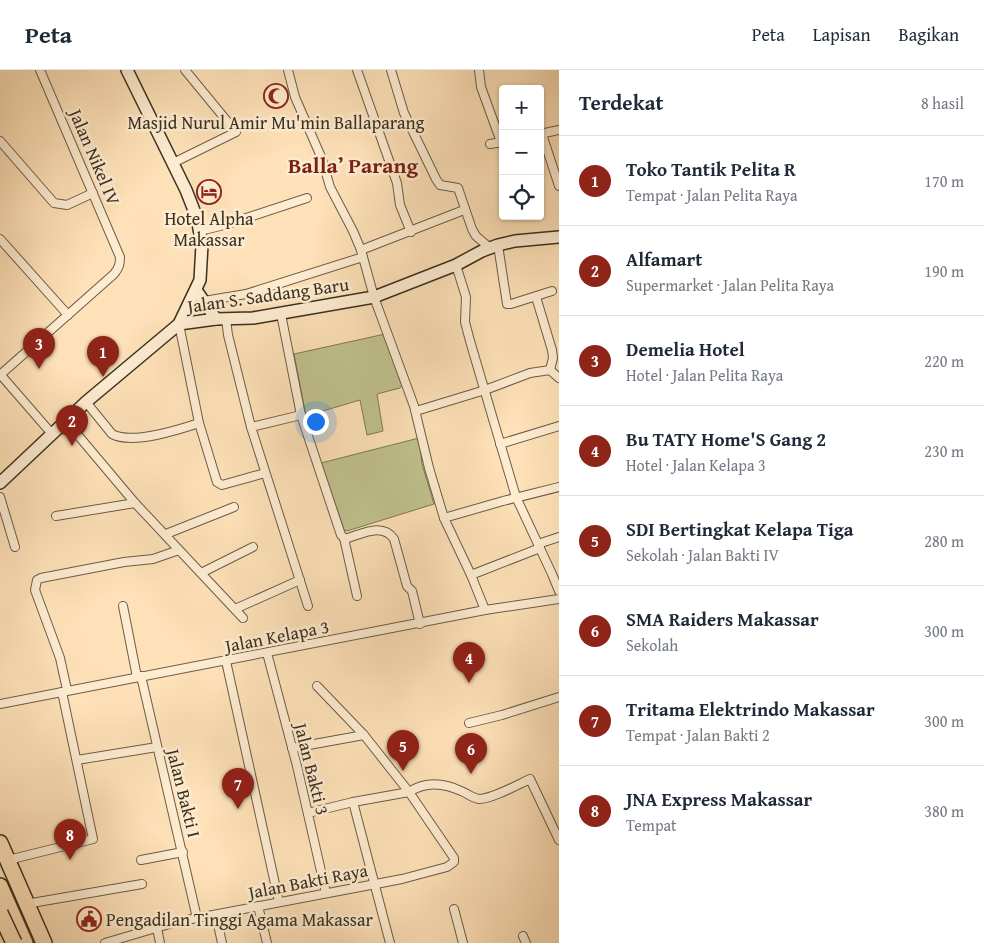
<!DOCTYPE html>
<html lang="id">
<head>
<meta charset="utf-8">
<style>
	:root { --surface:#fff; --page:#f2f2f3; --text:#1f2937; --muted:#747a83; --line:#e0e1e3; --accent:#8f2418 }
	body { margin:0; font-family:"Gentium Book Plus",serif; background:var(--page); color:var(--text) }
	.controls { position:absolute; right:15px; top:15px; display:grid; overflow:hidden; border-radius:5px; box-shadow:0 1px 4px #0004 }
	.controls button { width:45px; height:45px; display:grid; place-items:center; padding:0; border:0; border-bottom:1px solid var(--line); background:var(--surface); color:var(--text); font:25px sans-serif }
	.you { position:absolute; left:315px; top:351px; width:18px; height:18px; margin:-12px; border:4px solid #fff; border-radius:50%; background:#1a73e8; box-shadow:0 0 0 8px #1a73e833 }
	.badge { display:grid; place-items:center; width:32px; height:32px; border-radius:50%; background:var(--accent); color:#fff; font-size:16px; font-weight:700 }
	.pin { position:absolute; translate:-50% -41px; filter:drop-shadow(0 1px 2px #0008) }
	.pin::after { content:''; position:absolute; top:26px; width:18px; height:15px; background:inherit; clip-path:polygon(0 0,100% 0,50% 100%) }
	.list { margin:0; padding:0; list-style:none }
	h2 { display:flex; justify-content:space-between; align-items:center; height:65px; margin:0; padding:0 20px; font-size:21px }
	h2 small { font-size:16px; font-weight:400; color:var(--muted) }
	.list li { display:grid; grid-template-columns:32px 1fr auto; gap:15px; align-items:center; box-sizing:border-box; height:90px; padding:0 20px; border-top:1px solid var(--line) }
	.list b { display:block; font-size:19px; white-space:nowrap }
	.list p { margin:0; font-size:16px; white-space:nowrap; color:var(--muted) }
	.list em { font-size:16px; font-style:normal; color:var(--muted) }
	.icon { flex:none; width:28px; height:28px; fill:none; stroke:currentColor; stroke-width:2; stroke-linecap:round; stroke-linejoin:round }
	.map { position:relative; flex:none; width:559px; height:873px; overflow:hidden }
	header { display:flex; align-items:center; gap:30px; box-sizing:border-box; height:70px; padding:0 25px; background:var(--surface); border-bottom:1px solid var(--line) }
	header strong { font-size:24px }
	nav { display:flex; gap:28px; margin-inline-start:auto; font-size:18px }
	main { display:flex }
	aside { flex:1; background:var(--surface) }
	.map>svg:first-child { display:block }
</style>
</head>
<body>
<header>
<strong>Peta</strong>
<nav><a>Peta</a><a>Lapisan</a><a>Bagikan</a></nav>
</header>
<main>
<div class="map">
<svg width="559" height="873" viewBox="0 0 559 873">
	<rect width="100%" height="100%" fill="#fee1b8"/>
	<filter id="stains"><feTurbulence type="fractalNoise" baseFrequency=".004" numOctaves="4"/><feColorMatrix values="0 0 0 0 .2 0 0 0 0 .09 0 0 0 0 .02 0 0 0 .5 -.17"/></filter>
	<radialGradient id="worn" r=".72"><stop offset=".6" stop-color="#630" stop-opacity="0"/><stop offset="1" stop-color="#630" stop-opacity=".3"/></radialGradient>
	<!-- green -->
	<g fill="#c0c28e" stroke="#7d7958">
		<polygon points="385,264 403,314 400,318 377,324 383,361 367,365 360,330 306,346 294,284"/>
		<polygon points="419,368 422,394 434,434 347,461 344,460 321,393"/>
	</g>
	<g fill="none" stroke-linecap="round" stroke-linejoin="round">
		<defs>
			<g id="street">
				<polyline points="288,0 295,27 322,89 330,117 353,161 361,180 374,227 414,336 429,398 444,448 471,505 485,540"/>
				<polyline points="357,0 397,113 400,135 411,162"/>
				<polyline points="391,0 404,43 436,109 440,115 458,118 472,159 476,166 490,178"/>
				<polyline points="479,0 481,17 501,72"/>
				<polyline points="540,64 559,60"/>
				<polyline points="542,64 559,116"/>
				<polyline points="0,71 54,133 67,135 93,123"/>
				<polyline points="490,74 503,72"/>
				<polyline points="173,93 236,62 185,0"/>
				<polyline points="200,161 228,154 307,128"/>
				<polyline points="0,169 68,245"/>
				<polyline points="498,175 507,234 511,234 552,221"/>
				<polyline points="361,180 464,140"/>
				<polyline points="456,195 466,227 465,252 470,271 516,427 552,504 559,521"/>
				<polyline points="536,227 552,280 553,288 550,300"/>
				<polyline points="204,231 246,224 363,187"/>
				<path d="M281,244l20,101 40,120 3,3h4c16,-5 35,-15 46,1l13,47 5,5 8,33"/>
				<polyline points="226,249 228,265 251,357 308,536"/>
				<polyline points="179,254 199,353 217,412 222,415 265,403"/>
				<polyline points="0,304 52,364"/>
				<path d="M0,305l114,-101c5,-6 6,-10 6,-17l-80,-187"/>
				<path d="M86,332l26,32c20,11 66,-4 87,-11"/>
				<polyline points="416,341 485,320 530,303 550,300 559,308"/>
				<polyline points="66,351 135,433 243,548"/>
				<polyline points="251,357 301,345"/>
				<polyline points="500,374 559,356"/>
				<polyline points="0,427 15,477"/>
				<polyline points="56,446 135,433"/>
				<polyline points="444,448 503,431 559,417"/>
				<polyline points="166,464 234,437"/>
				<polyline points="344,468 357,526"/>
				<polyline points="538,474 559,467"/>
				<polyline points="201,503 253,477"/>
				<polyline points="471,505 540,478"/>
				<polyline points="123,536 137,607"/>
				<polyline points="235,539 300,510"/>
				<polyline points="267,583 297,696 326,823"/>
				<polyline points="226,591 279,832"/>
				<polyline points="141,606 197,848"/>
				<polyline points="67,620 60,588 35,520 37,510 41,508 124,492 153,489 179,480"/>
				<polyline points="0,634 485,540 559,529"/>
				<polyline points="469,653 502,645 559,627"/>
				<polyline points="292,678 364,665"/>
				<polyline points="77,690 157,677"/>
				<polyline points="353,732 390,873"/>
				<path d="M308,743l45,-11 56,-10c17,-11 35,-9 52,-1 6,2 11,7 18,8 13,0 38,-14 51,-20l29,61"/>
				<polyline points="8,790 93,769 62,622"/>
				<polyline points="141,790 183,782"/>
				<polyline points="26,834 142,814"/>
				<polyline points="258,836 267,873"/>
				<polyline points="454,839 463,873"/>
				<polyline points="216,845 222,873"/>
				<polyline points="157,858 160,873"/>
				<polyline points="523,866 526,873"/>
				<polyline points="105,873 176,852 402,809 447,797 454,792 454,788 409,722 364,665 317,616"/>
			</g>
			<g id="secondary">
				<polyline points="196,220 216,249"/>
				<polyline points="179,254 216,249 253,248 374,227 456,195 482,181 498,175 515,171 559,167"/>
				<polyline points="0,413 86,332 179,254 200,210 202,175 197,148 186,120 127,0"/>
			</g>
			<g id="highway">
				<polyline points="0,773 44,873"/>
				<polyline points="0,816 25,873"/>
			</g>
		</defs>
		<!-- street casing -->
		<use href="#street" stroke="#6b5c47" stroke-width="10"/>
		<!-- secondary casing -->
		<use href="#secondary" stroke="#3a3021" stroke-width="14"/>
		<!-- highway casing -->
		<use href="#highway" stroke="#3a3021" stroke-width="18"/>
		<!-- street -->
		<use href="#street" stroke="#feecd1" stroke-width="8"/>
		<!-- secondary -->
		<use href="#secondary" stroke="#feecd1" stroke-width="11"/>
		<!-- highway -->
		<use href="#highway" stroke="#fee1b8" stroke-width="15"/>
		<defs>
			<polyline id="highway-bridge" points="0,843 14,873"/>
		</defs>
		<!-- highway-bridge casing -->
		<use href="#highway-bridge" stroke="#3a3021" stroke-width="18" stroke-linecap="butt"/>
		<!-- highway-bridge -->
		<use href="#highway-bridge" stroke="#fee1b8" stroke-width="15"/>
	</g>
	<!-- icons -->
	<defs>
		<symbol id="mosque-ring" viewBox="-11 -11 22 22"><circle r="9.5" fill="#feecd1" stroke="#8f2418" stroke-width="1.5"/><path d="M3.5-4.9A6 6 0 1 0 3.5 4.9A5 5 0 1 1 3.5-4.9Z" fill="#8f2418"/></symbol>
		<symbol id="hotel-ring" viewBox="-11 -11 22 22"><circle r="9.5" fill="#feecd1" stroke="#8f2418" stroke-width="1.5"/><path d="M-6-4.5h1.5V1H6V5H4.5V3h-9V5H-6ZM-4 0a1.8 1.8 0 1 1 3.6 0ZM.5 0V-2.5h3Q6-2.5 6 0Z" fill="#8f2418"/></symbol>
		<symbol id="civic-ring" viewBox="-11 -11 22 22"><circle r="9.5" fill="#feecd1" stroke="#8f2418" stroke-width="1.5"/><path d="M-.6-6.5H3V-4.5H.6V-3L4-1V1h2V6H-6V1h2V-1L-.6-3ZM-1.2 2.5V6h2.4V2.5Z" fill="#8f2418"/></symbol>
	</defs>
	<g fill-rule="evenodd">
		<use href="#mosque-ring" x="262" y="12" width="28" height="28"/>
		<use href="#hotel-ring" x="195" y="108" width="28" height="28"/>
		<use href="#civic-ring" x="75" y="835" width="28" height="28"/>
	</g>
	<g text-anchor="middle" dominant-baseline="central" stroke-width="5" stroke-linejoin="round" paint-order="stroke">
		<!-- poi labels -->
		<g font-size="18" fill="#3a3021" stroke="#feecd1">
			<text x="276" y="52">Masjid Nurul Amir Mu'min Ballaparang</text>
			<text x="209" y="148">Hotel Alpha<tspan x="209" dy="21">Makassar</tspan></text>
			<text x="106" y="849" text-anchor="start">Pengadilan Tinggi Agama Makassar</text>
		</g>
		<!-- street labels -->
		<g font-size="18" fill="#3a3021" stroke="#feecd1">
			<text transform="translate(95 87) rotate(67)">Jalan Nikel IV</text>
			<text transform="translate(268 225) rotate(-8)">Jalan S. Saddang Baru</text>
			<text transform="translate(277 566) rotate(-11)">Jalan Kelapa 3</text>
			<text transform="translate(312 699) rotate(76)">Jalan Bakti 3</text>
			<text transform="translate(184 723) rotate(76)">Jalan Bakti I</text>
			<text transform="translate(308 811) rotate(-11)">Jalan Bakti Raya</text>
		</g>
		<!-- district labels -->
		<g font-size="22" font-weight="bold" fill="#7a1f14" stroke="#feecd1">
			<text x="353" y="95">Ballaʼ Parang</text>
		</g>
	</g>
	<rect width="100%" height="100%" filter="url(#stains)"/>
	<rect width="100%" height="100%" fill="url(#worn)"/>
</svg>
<div class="controls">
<button>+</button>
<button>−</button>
<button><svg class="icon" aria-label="locate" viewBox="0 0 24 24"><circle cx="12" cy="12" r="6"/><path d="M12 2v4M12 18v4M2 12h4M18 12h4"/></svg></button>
</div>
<div class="you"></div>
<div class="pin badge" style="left:103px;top:307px">1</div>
<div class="pin badge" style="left:72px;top:376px">2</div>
<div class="pin badge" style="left:39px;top:299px">3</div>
<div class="pin badge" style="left:469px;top:613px">4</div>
<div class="pin badge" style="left:403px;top:701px">5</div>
<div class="pin badge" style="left:471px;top:704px">6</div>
<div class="pin badge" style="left:238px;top:739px">7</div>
<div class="pin badge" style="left:70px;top:790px">8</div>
</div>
<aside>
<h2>Terdekat<small>8 hasil</small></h2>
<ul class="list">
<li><span class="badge">1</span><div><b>Toko Tantik Pelita R</b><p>Tempat · Jalan Pelita Raya</p></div><em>170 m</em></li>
<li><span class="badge">2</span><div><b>Alfamart</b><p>Supermarket · Jalan Pelita Raya</p></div><em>190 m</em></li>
<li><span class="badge">3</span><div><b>Demelia Hotel</b><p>Hotel · Jalan Pelita Raya</p></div><em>220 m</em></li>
<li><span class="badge">4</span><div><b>Bu TATY Home'S Gang 2</b><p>Hotel · Jalan Kelapa 3</p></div><em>230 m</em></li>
<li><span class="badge">5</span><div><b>SDI Bertingkat Kelapa Tiga</b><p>Sekolah · Jalan Bakti IV</p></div><em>280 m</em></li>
<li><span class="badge">6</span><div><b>SMA Raiders Makassar</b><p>Sekolah</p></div><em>300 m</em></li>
<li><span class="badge">7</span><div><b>Tritama Elektrindo Makassar</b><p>Tempat · Jalan Bakti 2</p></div><em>300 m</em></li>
<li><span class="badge">8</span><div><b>JNA Express Makassar</b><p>Tempat</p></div><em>380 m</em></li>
</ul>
</aside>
</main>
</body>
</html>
